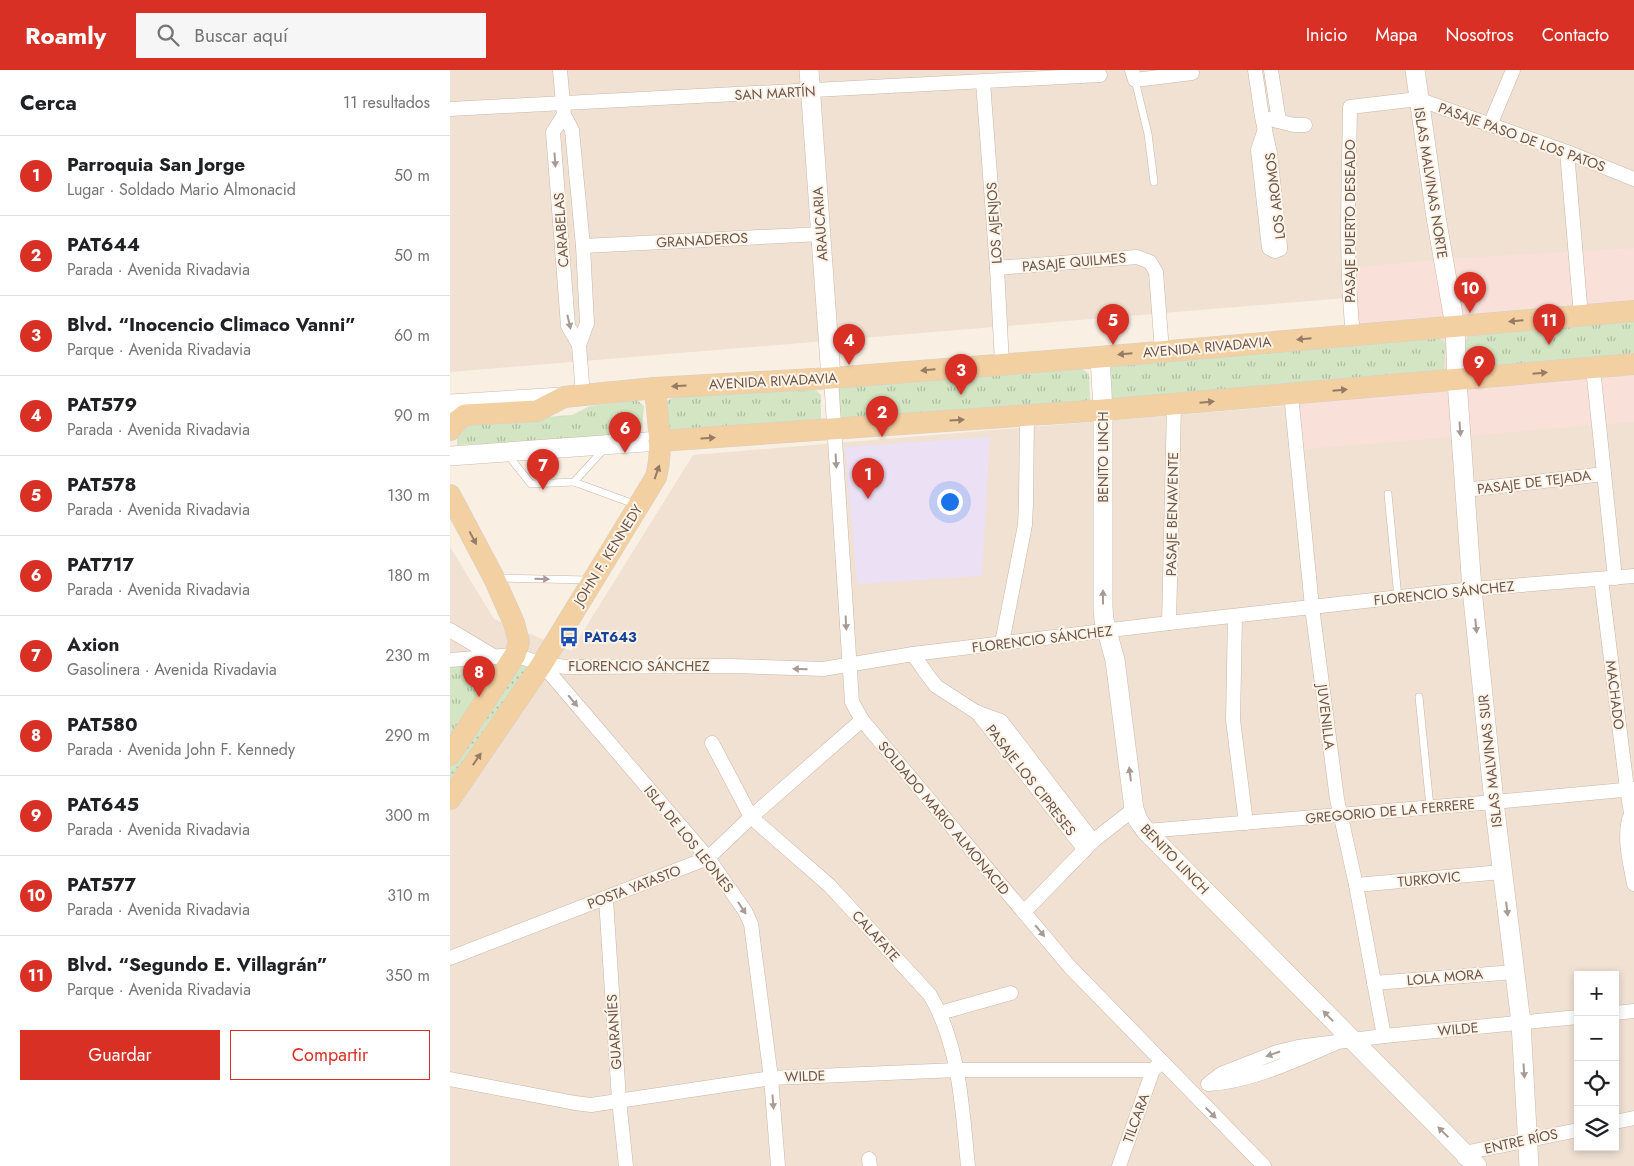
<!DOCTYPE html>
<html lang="es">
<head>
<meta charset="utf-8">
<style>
	:root { --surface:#fff; --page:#f6f6f6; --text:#202124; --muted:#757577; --line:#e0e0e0; --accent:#d93025 }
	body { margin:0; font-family:Jost,sans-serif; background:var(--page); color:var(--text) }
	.controls { position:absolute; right:15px; bottom:15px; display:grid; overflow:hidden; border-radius:0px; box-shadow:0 2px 8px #0003 }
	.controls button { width:45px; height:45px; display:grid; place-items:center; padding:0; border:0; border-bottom:1px solid var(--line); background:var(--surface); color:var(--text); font:25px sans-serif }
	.you { position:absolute; left:499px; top:431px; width:18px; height:18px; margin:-12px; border:4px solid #fff; border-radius:50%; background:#1a73e8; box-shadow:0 0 0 8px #1a73e833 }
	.badge { display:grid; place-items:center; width:32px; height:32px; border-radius:50%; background:var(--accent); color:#fff; font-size:16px; font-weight:700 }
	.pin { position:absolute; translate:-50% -41px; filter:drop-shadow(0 1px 2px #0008) }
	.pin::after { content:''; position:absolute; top:26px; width:18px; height:15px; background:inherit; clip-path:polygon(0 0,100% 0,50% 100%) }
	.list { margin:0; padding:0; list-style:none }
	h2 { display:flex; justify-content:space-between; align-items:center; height:65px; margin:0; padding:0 20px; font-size:21px }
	h2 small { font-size:16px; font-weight:400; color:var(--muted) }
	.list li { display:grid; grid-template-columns:32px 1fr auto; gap:15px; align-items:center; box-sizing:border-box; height:80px; padding:0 20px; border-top:1px solid var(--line) }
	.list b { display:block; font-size:19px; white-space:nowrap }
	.list p { margin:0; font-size:16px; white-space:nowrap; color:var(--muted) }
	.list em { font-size:16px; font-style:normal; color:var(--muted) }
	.actions { display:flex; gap:10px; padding:15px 20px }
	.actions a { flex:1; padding:11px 0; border:1px solid var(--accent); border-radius:0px; text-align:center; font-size:18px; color:var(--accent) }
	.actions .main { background:var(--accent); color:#fff }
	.icon { flex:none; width:28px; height:28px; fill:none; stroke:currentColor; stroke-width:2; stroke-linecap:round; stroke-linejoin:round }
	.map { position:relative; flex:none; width:1184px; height:1096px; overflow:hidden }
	header { display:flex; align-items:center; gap:30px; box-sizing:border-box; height:70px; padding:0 25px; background:var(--accent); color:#fff }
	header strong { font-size:24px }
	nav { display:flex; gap:28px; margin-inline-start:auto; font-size:18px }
	.search { width:350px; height:45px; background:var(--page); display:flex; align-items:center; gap:12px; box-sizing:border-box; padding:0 18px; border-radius:0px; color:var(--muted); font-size:19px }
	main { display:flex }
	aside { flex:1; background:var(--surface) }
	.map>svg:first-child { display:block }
</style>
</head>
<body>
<header>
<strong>Roamly</strong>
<div class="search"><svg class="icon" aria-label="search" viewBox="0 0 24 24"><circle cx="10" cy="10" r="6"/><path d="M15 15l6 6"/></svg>Buscar aquí</div>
<nav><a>Inicio</a><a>Mapa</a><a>Nosotros</a><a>Contacto</a></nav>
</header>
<main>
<aside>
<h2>Cerca<small>11 resultados</small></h2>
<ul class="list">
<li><span class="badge">1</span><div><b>Parroquia San Jorge</b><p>Lugar · Soldado Mario Almonacid</p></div><em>50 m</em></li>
<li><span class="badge">2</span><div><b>PAT644</b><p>Parada · Avenida Rivadavia</p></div><em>50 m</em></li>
<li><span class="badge">3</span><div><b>Blvd. “Inocencio Climaco Vanni”</b><p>Parque · Avenida Rivadavia</p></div><em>60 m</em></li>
<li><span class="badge">4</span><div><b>PAT579</b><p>Parada · Avenida Rivadavia</p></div><em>90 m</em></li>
<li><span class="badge">5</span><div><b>PAT578</b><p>Parada · Avenida Rivadavia</p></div><em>130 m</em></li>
<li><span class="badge">6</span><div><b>PAT717</b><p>Parada · Avenida Rivadavia</p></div><em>180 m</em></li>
<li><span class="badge">7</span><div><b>Axion</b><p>Gasolinera · Avenida Rivadavia</p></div><em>230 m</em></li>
<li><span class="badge">8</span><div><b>PAT580</b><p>Parada · Avenida John F. Kennedy</p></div><em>290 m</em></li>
<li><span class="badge">9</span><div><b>PAT645</b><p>Parada · Avenida Rivadavia</p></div><em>300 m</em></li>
<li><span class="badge">10</span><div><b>PAT577</b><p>Parada · Avenida Rivadavia</p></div><em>310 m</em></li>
<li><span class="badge">11</span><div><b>Blvd. “Segundo E. Villagrán”</b><p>Parque · Avenida Rivadavia</p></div><em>350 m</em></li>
</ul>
<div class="actions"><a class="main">Guardar</a><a>Compartir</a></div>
</aside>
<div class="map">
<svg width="1184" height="1096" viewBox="0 0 1184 1096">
	<defs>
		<pattern id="grass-dots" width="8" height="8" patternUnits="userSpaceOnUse" patternTransform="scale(1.25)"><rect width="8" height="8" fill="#d3e5c3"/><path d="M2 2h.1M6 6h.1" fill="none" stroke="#afbca1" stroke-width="1.8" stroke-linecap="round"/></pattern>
		<pattern id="park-tufts" width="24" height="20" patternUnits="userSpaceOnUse" patternTransform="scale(1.25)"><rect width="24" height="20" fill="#d3e5c3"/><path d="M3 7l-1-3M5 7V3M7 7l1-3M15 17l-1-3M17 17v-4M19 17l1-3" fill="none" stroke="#afbca1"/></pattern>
	</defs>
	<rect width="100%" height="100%" fill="#f9efe3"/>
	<!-- residential -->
	<g fill="#f0e1d2" fill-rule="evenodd">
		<polygon points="0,0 1184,0 1184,204 0,302"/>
		<path d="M1184,307v789h-1184v-619l44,72 77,32 122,-196zM1128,905h37v172h-37z"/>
	</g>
	<!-- commercial -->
	<polygon fill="#f9e0d8" points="1184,178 1184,352 846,380 841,324 903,265 898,198 993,189"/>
	<!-- education -->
	<polygon fill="#ece0f5" points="540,367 532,506 407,514 395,377"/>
	<!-- grass -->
	<polygon fill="url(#grass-dots)" points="65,585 92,594 0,729 0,685"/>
	<!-- park -->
	<g fill="url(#park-tufts)">
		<polygon points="1184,249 1184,286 1019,300 1015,296 1015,271 1020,264"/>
		<polygon points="987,266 996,273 994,301 665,331 658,325 658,295"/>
		<polygon points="630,297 639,304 640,331 406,349 388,348 383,337 389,315"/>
		<polygon points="363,317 371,325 371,351 224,363 216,359 215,331 225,327"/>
		<path d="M187,330l7,6 -2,22c-60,15 -124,14 -185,17v-11l11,-11 104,-8 18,-9z"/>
		<polygon points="52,591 0,671 0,596"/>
	</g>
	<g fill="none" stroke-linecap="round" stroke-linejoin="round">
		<defs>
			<g id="lane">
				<polyline points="685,10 698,64 704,112"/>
				<polyline points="57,384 81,414 124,412 154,379"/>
				<polyline points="124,412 187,435"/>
				<polyline points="938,424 948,528"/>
				<polyline points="47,508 138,510"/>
				<polyline points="969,627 980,737"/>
			</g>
			<g id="street">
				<polyline points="110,0 114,45 122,60 133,176 137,253 129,275 133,325"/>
				<polyline points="682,0 685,10 742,3"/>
				<polyline points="805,0 812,47 820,83 830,176 830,179 825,181 819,178 808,80 815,59"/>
				<polyline points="821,0 829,51"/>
				<polyline points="533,12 547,198 552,294"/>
				<polyline points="0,39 650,5"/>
				<polyline points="114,45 103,62 118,256 129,275"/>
				<polyline points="820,49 844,55 855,55"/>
				<polyline points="1040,55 1063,0"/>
				<polyline points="1117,82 1131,246"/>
				<polyline points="133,176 371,164"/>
				<polyline points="547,198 687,187 700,192 706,202 712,281"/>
				<path d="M903,265c-8,-76 -4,-152 -3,-228l68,-8 149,53 67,27"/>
				<polyline points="1143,298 1165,508"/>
				<polyline points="381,308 402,632 412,650 620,897 814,1096"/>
				<polyline points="841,324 862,537 887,729 906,815 934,966"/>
				<polyline points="1015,420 1154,404"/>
				<polyline points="1151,509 1177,719 1184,760"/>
				<polyline points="785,546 783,650 796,753"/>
				<polyline points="719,553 724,335"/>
				<polyline points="0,560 45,587"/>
				<polyline points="552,573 575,455 576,433 577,346"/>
				<polyline points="463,584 476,603 486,616 526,642 551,651 643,771"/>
				<polyline points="0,590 65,585 92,594 116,597 282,596 373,599 463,584 719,553 1022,519 1184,506"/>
				<polyline points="92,594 258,788 295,841 301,854 321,1008 328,1096"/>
				<polyline points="527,642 635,780"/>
				<path d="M262,673l39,74 79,69 100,109c30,51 32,113 38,171"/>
				<path d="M1179,749c-5,21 1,43 5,65"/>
				<polyline points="696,761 1044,732 1184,719"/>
				<polyline points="906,815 1052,802"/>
				<polyline points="156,829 169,1030 176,1096"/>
				<polyline points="574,842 643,771 684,739"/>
				<polyline points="0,888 258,788 301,747 412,650"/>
				<polyline points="924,913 1065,902"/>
				<polyline points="490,943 561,923"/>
				<polyline points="1165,943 1184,941"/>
				<path d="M888,972c-40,17 -87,40 -130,42l13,-10 56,-22 21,-5 86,-11 194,-19"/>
				<polyline points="0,1009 125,1033 141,1035 321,1008 507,1000 703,1000 712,992"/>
				<polyline points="1165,1052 1184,1048"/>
				<polyline points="1014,1088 1014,1083 1128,1060"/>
				<polyline points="419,1089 420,1096"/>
				<polyline points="669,1096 703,1000"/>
			</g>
			<g id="secondary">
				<polyline points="359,0 381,308"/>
				<polyline points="965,0 986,147 1005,256 1007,311 1022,519 1044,732 1071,953 1079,1096"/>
				<polyline points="650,287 653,340 653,538 654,550 665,590 684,739 688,750 696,761 1027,1096"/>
				<polyline points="0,334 112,327"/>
				<polyline points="0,386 209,371"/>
			</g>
			<g id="primary">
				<polyline points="0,360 5,353 15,345 87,341 114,327 133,325 205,318 381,308 650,287 1184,241"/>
				<polyline points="209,371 653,340 1184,294"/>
				<polyline points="0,425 44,508 64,553 69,572 65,585 0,685"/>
				<path d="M0,729l92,-135 114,-187c8,-28 1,-60 -1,-89"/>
			</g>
		</defs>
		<!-- lane casing -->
		<use href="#lane" stroke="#c9b7ab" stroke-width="8"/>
		<!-- street casing -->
		<use href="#street" stroke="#c9b7ab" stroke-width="15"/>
		<!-- secondary casing -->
		<use href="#secondary" stroke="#ceb9ab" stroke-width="20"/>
		<!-- primary casing -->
		<use href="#primary" stroke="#d6d0cd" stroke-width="22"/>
		<!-- lane -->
		<use href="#lane" stroke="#fff" stroke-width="7"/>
		<!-- street -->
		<use href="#street" stroke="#fff" stroke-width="14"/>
		<!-- secondary -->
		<use href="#secondary" stroke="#fff" stroke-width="19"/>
		<!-- primary -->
		<use href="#primary" stroke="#f2d0a2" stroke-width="21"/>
	</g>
	<!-- one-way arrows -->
	<defs><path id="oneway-solid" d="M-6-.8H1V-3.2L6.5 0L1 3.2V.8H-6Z" transform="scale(1.25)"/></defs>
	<g fill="#a89a94">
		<use href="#oneway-solid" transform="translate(105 90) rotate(86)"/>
		<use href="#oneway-solid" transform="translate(119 252) rotate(77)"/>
		<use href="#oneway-solid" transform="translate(1010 359) rotate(86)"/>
		<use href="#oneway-solid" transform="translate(386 391) rotate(87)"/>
		<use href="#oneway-solid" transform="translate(92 509) rotate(2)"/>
		<use href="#oneway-solid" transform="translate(653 527) rotate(-90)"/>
		<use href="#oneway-solid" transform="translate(396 553) rotate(87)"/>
		<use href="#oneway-solid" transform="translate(1026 556) rotate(84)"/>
		<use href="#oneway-solid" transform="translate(350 599) rotate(-179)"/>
		<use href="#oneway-solid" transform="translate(123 631) rotate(50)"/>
		<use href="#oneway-solid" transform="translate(680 704) rotate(-97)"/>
		<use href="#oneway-solid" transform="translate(292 838) rotate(57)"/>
		<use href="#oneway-solid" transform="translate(1057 839) rotate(83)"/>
		<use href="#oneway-solid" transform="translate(590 861) rotate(50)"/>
		<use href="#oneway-solid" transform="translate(878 946) rotate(-134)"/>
		<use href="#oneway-solid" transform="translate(823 984) rotate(161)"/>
		<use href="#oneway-solid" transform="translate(1074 1001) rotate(86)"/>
		<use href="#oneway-solid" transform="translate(323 1032) rotate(86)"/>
		<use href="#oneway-solid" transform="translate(761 1043) rotate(45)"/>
		<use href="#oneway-solid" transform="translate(993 1062) rotate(-135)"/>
	</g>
	<g fill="#967b66">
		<use href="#oneway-solid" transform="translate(1066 251) rotate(175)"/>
		<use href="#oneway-solid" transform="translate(854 269) rotate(175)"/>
		<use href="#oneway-solid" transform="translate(675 284) rotate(175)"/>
		<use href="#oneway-solid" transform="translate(478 300) rotate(175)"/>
		<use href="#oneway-solid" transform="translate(1090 303) rotate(-5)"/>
		<use href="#oneway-solid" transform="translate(229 316) rotate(177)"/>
		<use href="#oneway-solid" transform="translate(890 320) rotate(-5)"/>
		<use href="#oneway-solid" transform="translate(757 332) rotate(-5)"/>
		<use href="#oneway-solid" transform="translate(507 350) rotate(-4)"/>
		<use href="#oneway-solid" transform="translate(258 368) rotate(-4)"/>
		<use href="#oneway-solid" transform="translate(207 402) rotate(-71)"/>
		<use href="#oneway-solid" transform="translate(23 468) rotate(62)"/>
		<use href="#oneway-solid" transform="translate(27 689) rotate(-56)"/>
	</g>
	<!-- icons -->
	<defs>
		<symbol id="bus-bare" viewBox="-9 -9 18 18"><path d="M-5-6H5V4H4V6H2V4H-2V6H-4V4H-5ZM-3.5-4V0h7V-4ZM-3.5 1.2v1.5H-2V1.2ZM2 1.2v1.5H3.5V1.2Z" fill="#1a4fb4" stroke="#fdf4e8" stroke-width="2.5" paint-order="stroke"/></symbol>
	</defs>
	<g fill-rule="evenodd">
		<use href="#bus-bare" x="105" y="553" width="28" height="28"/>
	</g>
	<g text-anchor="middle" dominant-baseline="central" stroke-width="4" stroke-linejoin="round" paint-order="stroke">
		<!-- street labels -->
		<g font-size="14" fill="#6e564c" stroke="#fdf4e8">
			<text transform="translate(325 23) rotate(-3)">SAN MARTÍN</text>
			<text transform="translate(1072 67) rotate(20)">PASAJE PASO DE LOS PATOS</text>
			<text transform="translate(981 113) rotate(81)">ISLAS MALVINAS NORTE</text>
			<text transform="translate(825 126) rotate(-97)">LOS AROMOS</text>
			<text transform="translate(900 151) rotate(-90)">PASAJE PUERTO DESEADO</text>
			<text transform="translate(544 153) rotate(-94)">LOS AJENJOS</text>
			<text transform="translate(370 154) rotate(-94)">ARAUCARIA</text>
			<text transform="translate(111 160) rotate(-94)">CARABELAS</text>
			<text transform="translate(252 170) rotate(-3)">GRANADEROS</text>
			<text transform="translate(624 192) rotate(-5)">PASAJE QUILMES</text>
			<text transform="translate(757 277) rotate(-5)">AVENIDA RIVADAVIA</text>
			<text transform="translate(323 311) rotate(-3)">AVENIDA RIVADAVIA</text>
			<text transform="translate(653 387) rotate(-90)">BENITO LINCH</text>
			<text transform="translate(1084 412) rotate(-7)">PASAJE DE TEJADA</text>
			<text transform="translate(722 444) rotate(-89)">PASAJE BENAVENTE</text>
			<text transform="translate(158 485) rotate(-58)">JOHN F. KENNEDY</text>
			<text transform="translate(994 523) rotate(-6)">FLORENCIO SÁNCHEZ</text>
			<text transform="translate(592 569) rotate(-7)">FLORENCIO SÁNCHEZ</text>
			<text x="189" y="596">FLORENCIO SÁNCHEZ</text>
			<text transform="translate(1165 625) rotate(83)">MACHADO</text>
			<text transform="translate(876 647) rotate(83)">JUVENILLA</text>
			<text transform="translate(1040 691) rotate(-96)">ISLAS MALVINAS SUR</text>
			<text transform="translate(581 710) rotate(52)">PASAJE LOS CIPRESES</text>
			<text transform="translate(940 741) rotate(-5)">GREGORIO DE LA FERRERE</text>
			<text transform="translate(494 748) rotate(50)">SOLDADO MARIO ALMONACID</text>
			<text transform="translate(239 769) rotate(51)">ISLA DE LOS LEONES</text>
			<text transform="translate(725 789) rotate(46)">BENITO LINCH</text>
			<text transform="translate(979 809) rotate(-5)">TURKOVIC</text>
			<text transform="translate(184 817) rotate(-21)">POSTA YATASTO</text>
			<text transform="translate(426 866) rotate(48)">CALAFATE</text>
			<text transform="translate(995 907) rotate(-5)">LOLA MORA</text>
			<text transform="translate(1008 959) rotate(-5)">WILDE</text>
			<text transform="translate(164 962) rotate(-94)">GUARANÍES</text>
			<text transform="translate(355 1006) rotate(-2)">WILDE</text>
			<text transform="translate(686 1048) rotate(-70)">TILCARA</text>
			<text transform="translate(1071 1071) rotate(-12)">ENTRE RÍOS</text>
		</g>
		<!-- transit labels -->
		<g font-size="14" font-weight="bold" fill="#164399" stroke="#fdf4e8" text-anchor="start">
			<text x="134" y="567">PAT643</text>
		</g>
	</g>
</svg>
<div class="controls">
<button>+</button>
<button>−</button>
<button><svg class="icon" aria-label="locate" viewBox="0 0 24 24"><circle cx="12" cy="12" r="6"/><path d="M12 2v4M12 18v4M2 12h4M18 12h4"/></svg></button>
<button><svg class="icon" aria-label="layers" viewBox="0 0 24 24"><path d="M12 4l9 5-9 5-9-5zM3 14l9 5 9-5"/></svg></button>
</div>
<div class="you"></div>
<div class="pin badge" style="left:418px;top:429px">1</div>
<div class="pin badge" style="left:432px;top:367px">2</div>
<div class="pin badge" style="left:511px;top:325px">3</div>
<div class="pin badge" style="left:399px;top:295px">4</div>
<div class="pin badge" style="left:663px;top:275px">5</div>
<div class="pin badge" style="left:175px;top:383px">6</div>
<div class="pin badge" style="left:93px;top:420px">7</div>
<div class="pin badge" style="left:29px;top:627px">8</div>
<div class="pin badge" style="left:1029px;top:317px">9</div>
<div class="pin badge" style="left:1020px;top:243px">10</div>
<div class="pin badge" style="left:1099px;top:275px">11</div>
</div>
</main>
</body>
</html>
